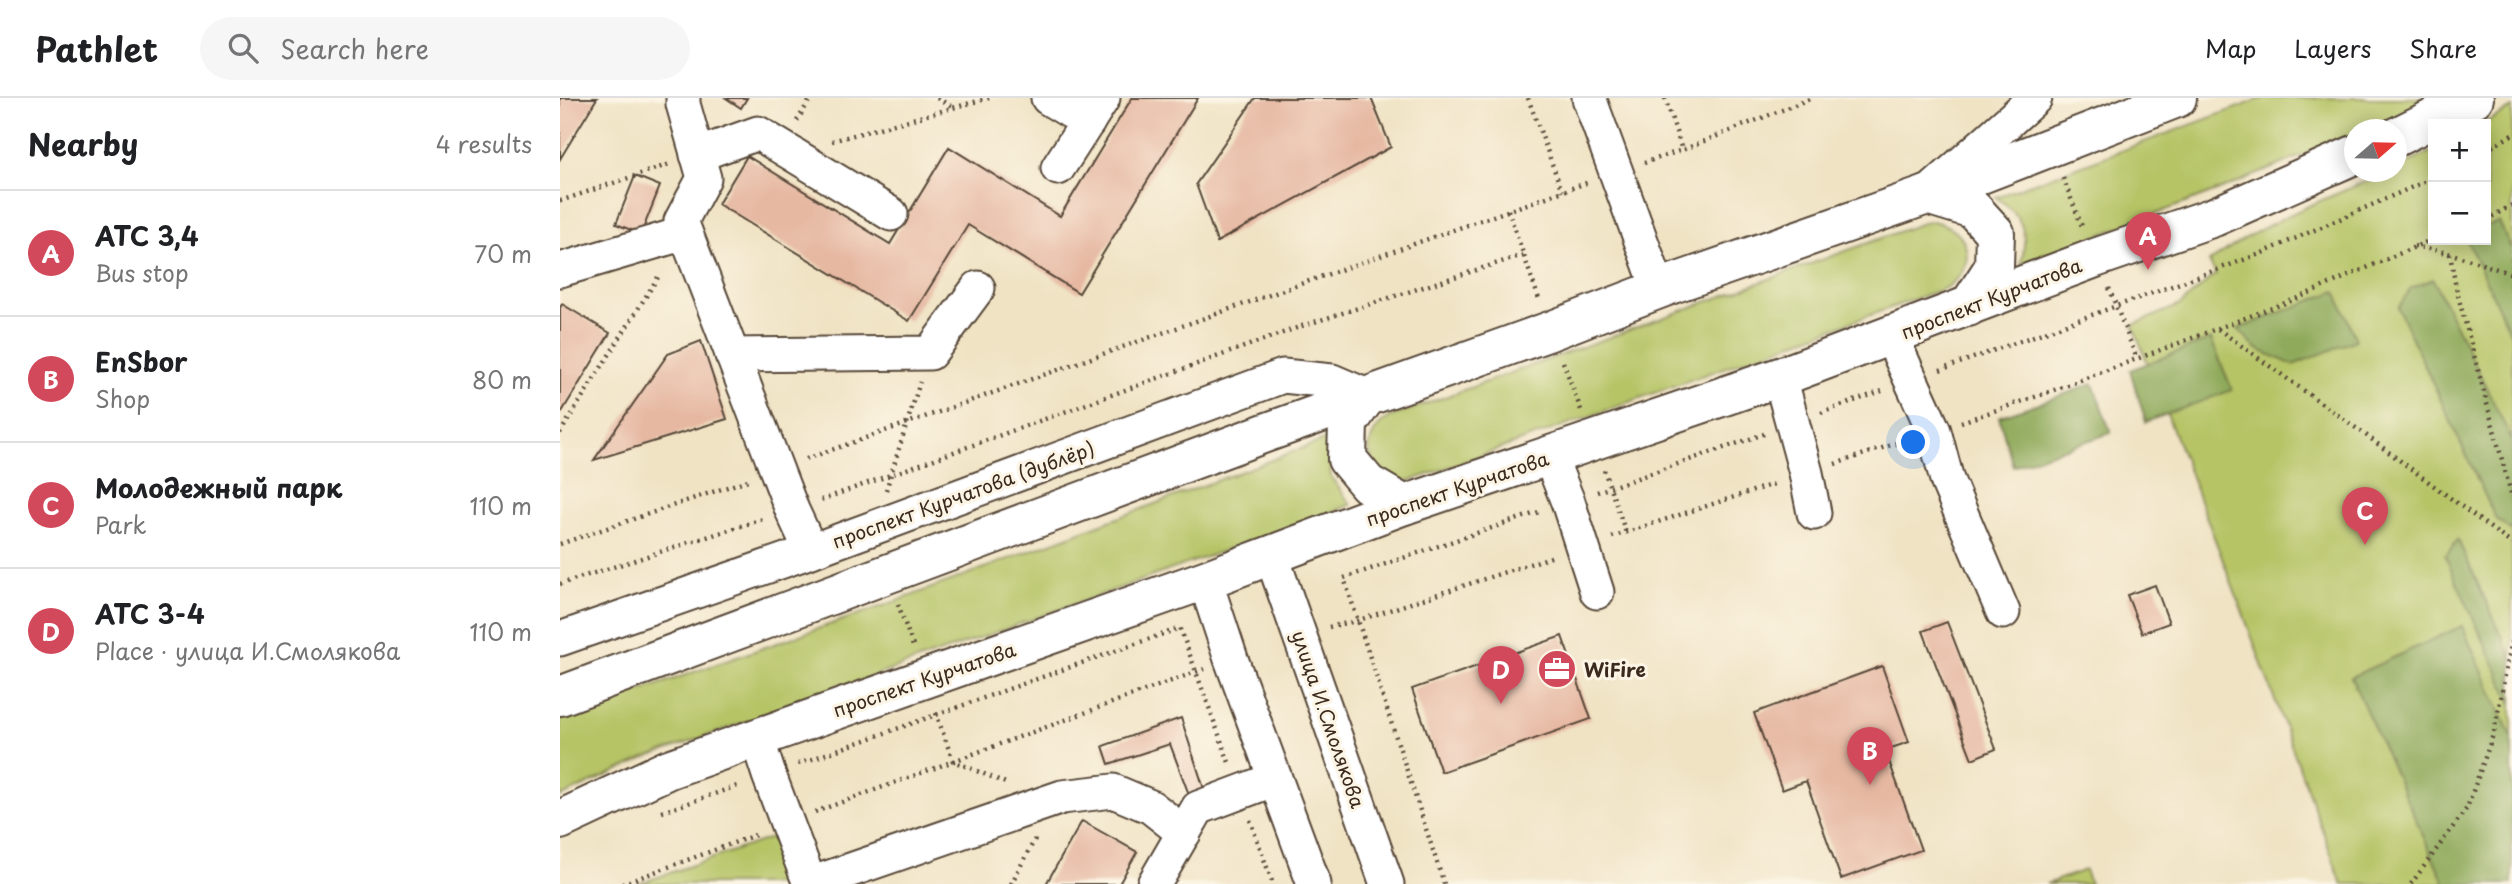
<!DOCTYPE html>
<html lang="en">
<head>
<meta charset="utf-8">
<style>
	:root { --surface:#fff; --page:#f6f6f6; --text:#202124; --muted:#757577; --line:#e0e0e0; --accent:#d1495b }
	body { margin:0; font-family:"Playpen Sans",sans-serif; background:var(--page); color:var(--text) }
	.controls { position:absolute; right:21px; top:21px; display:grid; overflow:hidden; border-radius:0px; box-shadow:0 4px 18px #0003 }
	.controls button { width:63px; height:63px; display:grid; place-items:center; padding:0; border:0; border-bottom:2px solid var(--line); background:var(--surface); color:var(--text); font:35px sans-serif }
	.compass { position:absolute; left:1784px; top:21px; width:63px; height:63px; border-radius:50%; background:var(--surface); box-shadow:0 4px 18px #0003; rotate:70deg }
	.you { position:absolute; left:1354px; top:345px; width:24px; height:24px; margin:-18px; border:5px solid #fff; border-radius:50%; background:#1a73e8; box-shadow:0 0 0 10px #1a73e833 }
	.badge { display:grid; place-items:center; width:46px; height:46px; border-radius:50%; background:var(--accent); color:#fff; font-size:23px; font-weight:700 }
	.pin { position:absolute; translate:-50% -58px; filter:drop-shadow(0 2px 4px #0008) }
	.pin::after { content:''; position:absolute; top:37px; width:24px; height:21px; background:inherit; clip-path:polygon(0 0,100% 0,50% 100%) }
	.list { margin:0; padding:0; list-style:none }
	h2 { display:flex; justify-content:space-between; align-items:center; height:91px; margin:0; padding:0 28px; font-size:30px }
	h2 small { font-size:23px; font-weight:400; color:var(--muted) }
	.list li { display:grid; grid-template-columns:46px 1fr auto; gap:21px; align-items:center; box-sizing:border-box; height:126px; padding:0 28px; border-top:2px solid var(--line) }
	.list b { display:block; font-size:26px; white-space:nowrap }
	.list p { margin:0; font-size:23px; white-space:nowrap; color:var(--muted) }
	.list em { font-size:23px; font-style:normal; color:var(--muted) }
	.icon { flex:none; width:38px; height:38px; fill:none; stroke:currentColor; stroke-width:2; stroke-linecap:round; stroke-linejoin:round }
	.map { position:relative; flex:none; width:1952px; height:786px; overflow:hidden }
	header { display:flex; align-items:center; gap:42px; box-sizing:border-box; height:98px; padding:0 35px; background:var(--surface); border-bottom:2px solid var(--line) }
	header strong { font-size:33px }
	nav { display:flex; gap:38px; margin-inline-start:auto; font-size:24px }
	.search { width:490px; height:63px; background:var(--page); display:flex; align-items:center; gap:18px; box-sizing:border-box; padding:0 24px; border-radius:38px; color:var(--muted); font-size:26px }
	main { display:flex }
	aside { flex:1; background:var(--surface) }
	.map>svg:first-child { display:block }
</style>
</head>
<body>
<header>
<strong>Pathlet</strong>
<div class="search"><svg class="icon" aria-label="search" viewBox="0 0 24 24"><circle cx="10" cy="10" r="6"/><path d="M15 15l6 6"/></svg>Search here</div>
<nav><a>Map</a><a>Layers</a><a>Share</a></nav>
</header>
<main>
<aside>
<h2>Nearby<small>4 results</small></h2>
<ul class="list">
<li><span class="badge">A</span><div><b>АТС 3,4</b><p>Bus stop</p></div><em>70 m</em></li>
<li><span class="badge">B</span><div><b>EnSbor</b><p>Shop</p></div><em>80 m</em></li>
<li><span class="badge">C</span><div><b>Молодежный парк</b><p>Park</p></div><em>110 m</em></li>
<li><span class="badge">D</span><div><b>АТС 3-4</b><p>Place · улица И.Смолякова</p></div><em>110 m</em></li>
</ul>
</aside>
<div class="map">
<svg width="1952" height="786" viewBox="0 0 1952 786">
	<rect width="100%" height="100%" fill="#fcf5e5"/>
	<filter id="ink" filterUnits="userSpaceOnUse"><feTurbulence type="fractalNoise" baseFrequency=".0143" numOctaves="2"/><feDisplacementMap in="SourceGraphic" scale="14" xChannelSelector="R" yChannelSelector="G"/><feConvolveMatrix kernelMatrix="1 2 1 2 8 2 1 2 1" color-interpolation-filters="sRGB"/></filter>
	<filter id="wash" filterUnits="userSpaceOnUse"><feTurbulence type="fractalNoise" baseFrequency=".00686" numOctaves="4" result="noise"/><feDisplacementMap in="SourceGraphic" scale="28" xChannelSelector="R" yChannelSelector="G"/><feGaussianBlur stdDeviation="1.57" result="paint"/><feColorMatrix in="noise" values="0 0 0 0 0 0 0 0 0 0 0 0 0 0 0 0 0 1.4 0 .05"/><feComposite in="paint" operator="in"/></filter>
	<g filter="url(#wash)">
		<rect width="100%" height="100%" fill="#f0e3c4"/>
		<!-- green -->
		<g fill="#b6c466" stroke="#787742" stroke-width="2">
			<path d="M1703,0h167c-23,12 -49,31 -76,32v4l-137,57 -196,73c8,-32 2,-48 -25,-67z"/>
			<path d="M1952,10v776h-170l-99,-271 -110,-288 47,-20 36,-31 -7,-12c55,-40 117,-64 180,-90h7l1,-4 36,-17v89h53v-116h-3z"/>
			<path d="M1373,123c39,9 46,46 12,67l-532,192c-42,6 -61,-40 -23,-63l530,-193z"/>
			<polygon points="767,341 771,379 791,407 85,660 0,699 0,621 337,503"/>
			<polygon points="216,738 223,786 78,786"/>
			<polygon points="1525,772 1530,786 1486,786"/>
		</g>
		<!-- forest -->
		<g fill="#90aa5b" stroke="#666a3c" stroke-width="2">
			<polygon points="1939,124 1952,152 1952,239 1907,142 1926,142 1926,128"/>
			<polygon points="1873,181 1952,342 1952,433 1936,421 1838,210 1851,190"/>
			<polygon points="1776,193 1796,242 1733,267 1697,251 1678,231"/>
			<polygon points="1651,241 1672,292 1586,324 1570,272"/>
			<polygon points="1533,286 1551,335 1453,368 1439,319"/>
			<polygon points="1898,442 1952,560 1952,605 1885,458"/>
			<polygon points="1902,528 1952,640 1952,786 1885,786 1791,579"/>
		</g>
		<g id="blocks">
			<!-- building -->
			<g fill="#e6b8a2">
				<polygon points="0,0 37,0 0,61"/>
				<polygon points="166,0 187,0 181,10"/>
				<polygon points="572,0 638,0 519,195 408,127 349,223 158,106 187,58 330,146 389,49 500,118"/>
				<polygon points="695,0 811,0 831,49 657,144 636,86"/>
				<polygon points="75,78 100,88 81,136 56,126"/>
				<polygon points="2,206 50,235 0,317 0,210"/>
				<polygon points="141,243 167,321 34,362 108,256"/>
				<polygon points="1595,487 1609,525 1582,535 1567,497"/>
				<polygon points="1387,524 1436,651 1412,661 1363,533"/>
				<polygon points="1002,538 1031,621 881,674 852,591"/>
				<polygon points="1322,568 1349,644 1325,652 1361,752 1281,781 1246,683 1222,692 1194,615"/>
				<polygon points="621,620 646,697 631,702 610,646 549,666 543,648"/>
				<polygon points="522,723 577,754 559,786 486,786"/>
			</g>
		</g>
	</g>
	<g filter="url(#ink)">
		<use href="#blocks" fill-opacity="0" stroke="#564637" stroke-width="2"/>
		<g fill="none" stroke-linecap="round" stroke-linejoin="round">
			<defs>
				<g id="minor">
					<polyline points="123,0 123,6 144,80 121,123 232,412 251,453"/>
					<polyline points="488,0 528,24"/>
					<polyline points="1029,0 1099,192"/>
					<polyline points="137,57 198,35 331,116"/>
					<polyline points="498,70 543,0"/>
					<polyline points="1375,89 1475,0"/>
					<polyline points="0,172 125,135"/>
					<polyline points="1331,238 1374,333 1387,382 1443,514"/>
					<polyline points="172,257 370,255 418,190"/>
					<polyline points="1220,279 1246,375 1254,415"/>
					<polyline points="990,359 1008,404 1037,494"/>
					<polyline points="711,456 827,786"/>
					<polyline points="645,482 671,561 754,786"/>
					<polyline points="0,541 251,453 723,278 772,283 807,298"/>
					<polyline points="197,640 209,677 250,786"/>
					<polyline points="250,786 502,699 553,693 591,709 624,735"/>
					<polyline points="594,786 638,710 715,681"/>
				</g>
				<g id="major">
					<polyline points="1836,39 1914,0"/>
					<polyline points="1367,97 1413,111 1435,135 1434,169 1408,209"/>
					<polyline points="807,298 788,325 787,361 808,386 844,407"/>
					<polyline points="0,598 705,335 990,233 1115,185 1367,97 1617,0"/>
					<polyline points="0,722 109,671 645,482 844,407 1220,279 1535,160 1654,119 1794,57"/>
				</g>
			</defs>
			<!-- minor casing -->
			<use href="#minor" stroke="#564637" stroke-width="37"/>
			<!-- major casing -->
			<use href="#major" stroke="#564637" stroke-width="42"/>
			<!-- path -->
			<g stroke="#564637" stroke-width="4.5" stroke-dasharray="2 5" stroke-linecap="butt">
				<polyline points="377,0 394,10"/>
				<polyline points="968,0 1002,93"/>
				<polyline points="1105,0 1122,52"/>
				<polyline points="237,23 251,0"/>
				<polyline points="272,43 429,0"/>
				<polyline points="1926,52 1952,37"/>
				<polyline points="1084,65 1122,52 1252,0"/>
				<polyline points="1503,80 1523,131"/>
				<polyline points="0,103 110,66"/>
				<polyline points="948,112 980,204"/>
				<polyline points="1926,122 1952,107"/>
				<polyline points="1854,148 1892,156 1952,176"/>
				<polyline points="1890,156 1896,190 1952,399"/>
				<polyline points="1549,190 1577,261"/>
				<polyline points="1658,231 1803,335 1952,446"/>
				<polyline points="1003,264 1021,312"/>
				<polyline points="1380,272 1700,156 1873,80"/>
				<polyline points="1261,315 1322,293"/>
				<polyline points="1401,324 1481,297 1733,202 1873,141"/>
				<polyline points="0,335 100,176"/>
				<polyline points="246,361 1029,84"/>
				<polyline points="1275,366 1346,342"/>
				<polyline points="1044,372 1066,435"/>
				<polyline points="326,392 360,284"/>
				<polyline points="1037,394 1204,336"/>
				<polyline points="261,402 742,228 963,157"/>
				<polyline points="1052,439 1217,385"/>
				<polyline points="0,446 188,382"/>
				<polyline points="0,486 203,421"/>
				<polyline points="338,506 354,551"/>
				<polyline points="769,529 796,523 994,458"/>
				<polyline points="376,615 393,663 448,686"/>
				<polyline points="238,666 620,530 670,667"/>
				<polyline points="102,714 180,687"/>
				<polyline points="255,714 644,571"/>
				<polyline points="690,722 713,786"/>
				<polyline points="62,786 198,736"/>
				<polyline points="451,786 475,741"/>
				<polyline points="884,786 784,480 979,414"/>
				<polyline points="1851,786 1907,710 1934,634 1952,542"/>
			</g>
			<!-- minor -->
			<use href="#minor" stroke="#fff" stroke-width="33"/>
			<!-- major -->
			<use href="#major" stroke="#fff" stroke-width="38"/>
		</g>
	</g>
	<!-- icons -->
	<defs>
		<symbol id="office-disc" viewBox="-11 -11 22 22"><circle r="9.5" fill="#d1495b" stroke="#fcf5e5"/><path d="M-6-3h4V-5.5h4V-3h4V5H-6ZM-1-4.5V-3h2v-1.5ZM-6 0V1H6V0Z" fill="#fff"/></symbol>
	</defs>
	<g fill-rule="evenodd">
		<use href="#office-disc" x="975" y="549" width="44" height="44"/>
	</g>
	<g text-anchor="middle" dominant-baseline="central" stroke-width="6" stroke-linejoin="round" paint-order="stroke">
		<!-- street labels -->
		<g font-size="19" fill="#3b2a1e" stroke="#fcf5e5">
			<text transform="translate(1431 200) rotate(-21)">проспект Курчатова</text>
			<text transform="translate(897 390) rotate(-19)">проспект Курчатова</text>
			<text transform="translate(403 396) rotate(-20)">проспект Курчатова (дублёр)</text>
			<text transform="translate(364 581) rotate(-19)">проспект Курчатова</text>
			<text transform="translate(769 621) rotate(71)">улица И.Смолякова</text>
		</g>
		<!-- poi labels -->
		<g font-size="19" font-weight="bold" fill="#3b2a1e" stroke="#fcf5e5" text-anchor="start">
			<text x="1024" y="571">WiFire</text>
		</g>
	</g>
</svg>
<div class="controls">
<button>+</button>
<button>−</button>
</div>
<svg class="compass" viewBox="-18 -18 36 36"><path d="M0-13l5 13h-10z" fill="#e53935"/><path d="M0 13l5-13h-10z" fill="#757577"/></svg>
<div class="you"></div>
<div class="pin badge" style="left:1588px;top:172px">A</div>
<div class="pin badge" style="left:1310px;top:687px">B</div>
<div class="pin badge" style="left:1805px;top:447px">C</div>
<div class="pin badge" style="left:941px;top:606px">D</div>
</div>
</main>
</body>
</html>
